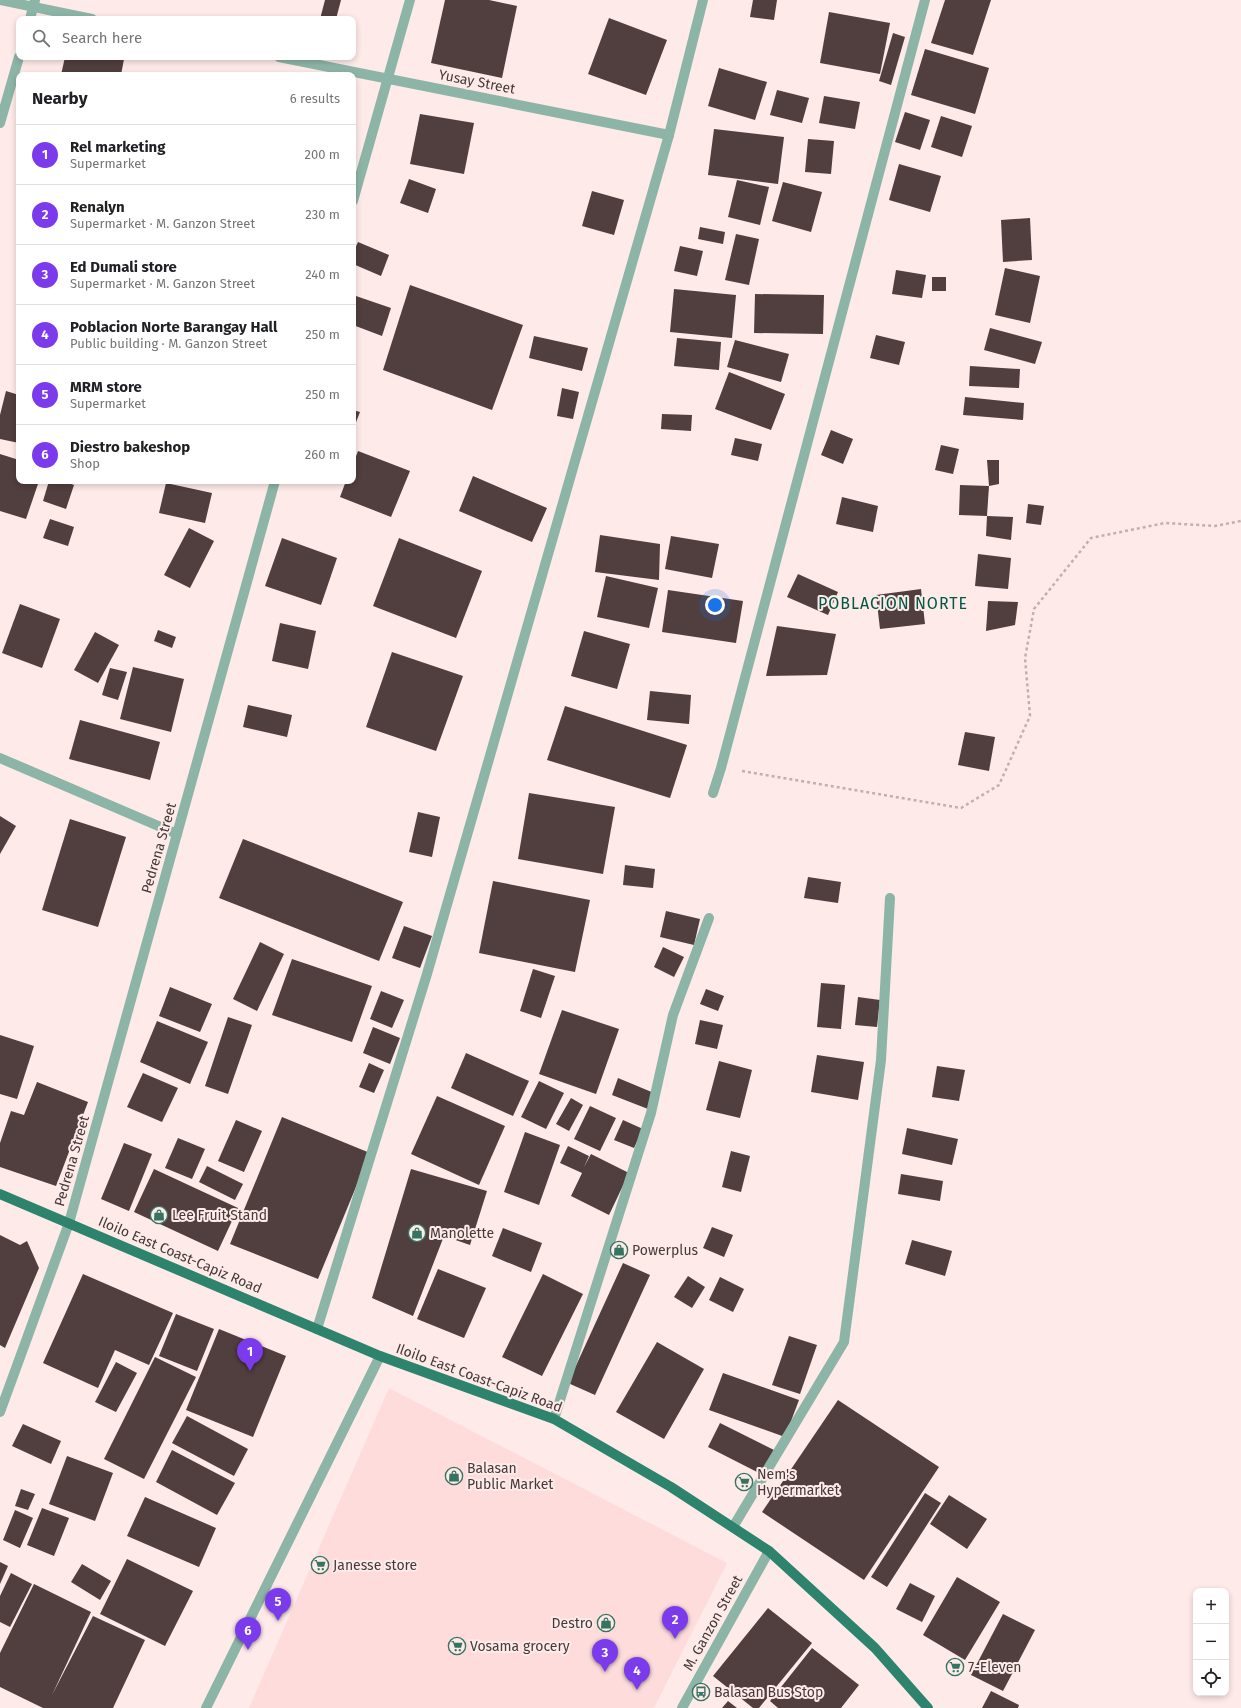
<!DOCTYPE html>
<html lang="en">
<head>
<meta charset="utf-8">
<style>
	:root { --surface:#fff; --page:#f6f6f6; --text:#202124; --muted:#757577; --line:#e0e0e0; --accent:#7c3aed }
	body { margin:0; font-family:"Fira Sans",sans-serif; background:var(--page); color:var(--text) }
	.controls { position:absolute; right:12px; bottom:12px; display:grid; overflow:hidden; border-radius:8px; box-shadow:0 2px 6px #0003 }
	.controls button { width:36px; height:36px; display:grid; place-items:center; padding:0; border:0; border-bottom:1px solid var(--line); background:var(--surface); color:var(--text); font:20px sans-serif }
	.you { position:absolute; left:715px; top:605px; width:14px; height:14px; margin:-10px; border:3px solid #fff; border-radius:50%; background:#1a73e8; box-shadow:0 0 0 6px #1a73e833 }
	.badge { display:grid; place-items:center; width:26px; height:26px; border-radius:50%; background:var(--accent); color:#fff; font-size:13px; font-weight:700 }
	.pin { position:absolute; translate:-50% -33px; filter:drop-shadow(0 1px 2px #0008) }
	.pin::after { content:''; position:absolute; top:21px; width:14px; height:12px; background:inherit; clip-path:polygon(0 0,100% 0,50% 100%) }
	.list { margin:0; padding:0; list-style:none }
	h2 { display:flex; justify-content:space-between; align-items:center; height:52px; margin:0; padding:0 16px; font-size:17px }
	h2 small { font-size:13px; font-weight:400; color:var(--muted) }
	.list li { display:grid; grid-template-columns:26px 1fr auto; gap:12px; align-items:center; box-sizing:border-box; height:60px; padding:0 16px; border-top:1px solid var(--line) }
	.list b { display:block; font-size:15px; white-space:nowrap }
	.list p { margin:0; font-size:13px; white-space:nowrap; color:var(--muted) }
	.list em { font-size:13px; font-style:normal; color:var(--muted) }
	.icon { flex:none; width:22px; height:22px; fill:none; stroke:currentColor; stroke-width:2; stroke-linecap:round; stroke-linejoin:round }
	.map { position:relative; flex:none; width:1241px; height:1708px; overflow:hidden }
	.search { position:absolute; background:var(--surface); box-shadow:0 2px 6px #0003; left:16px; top:16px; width:340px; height:44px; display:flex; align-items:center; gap:10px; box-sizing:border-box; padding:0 14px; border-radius:8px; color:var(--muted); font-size:15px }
	.panel { position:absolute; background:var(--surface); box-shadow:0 2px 6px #0003; left:16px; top:72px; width:340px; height:412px; border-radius:8px }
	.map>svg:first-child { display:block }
</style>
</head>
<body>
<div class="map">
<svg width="1241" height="1708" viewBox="0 0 1241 1708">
	<rect width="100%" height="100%" fill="#feeae9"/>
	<!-- built -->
	<polygon fill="#fedcdc" points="389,1388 727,1563 654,1708 249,1708"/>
	<!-- building -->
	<g fill="#513e3e">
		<polygon points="325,0 341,0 336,19 320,19"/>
		<polygon points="445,0 489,0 517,6 502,78 431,63"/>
		<polygon points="753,0 777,0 774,20 750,17"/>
		<polygon points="945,0 991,0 973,55 931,43"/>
		<polygon points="829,12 890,23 880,74 820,63"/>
		<polygon points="609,18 667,40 646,95 588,74"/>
		<polygon points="893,33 905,37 891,85 879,81"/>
		<polygon points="925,49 989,68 975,114 911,95"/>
		<polygon points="65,57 116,57 124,59 121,75 61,75"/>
		<polygon points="719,68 767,82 755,120 708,106"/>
		<polygon points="777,90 809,98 802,123 770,115"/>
		<polygon points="824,96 860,102 855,129 819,123"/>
		<polygon points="905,112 930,120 920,150 895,142"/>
		<polygon points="420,114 474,123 464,174 410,164"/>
		<polygon points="941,116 972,126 962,157 931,147"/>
		<polygon points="714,129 784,137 778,184 708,175"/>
		<polygon points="808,139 834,141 831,174 805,172"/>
		<polygon points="899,164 941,176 930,212 889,200"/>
		<polygon points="409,179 436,189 428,213 400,203"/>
		<polygon points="737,180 769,187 760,225 728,217"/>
		<polygon points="783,182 822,192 811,232 772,221"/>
		<polygon points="592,191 624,200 614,235 582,226"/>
		<polygon points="1030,218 1032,260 1003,262 1001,220"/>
		<polygon points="700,227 725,232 723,244 698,239"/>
		<polygon points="736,234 759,239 749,285 725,280"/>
		<polygon points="358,242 389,255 381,276 353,264 353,253"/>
		<polygon points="680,246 703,251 697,276 674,271"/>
		<polygon points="1005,268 1040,276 1030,323 995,315"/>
		<polygon points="896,270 926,275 922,298 892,294"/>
		<rect x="932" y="277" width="14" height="14"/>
		<polygon points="410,285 523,325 492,410 383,370"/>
		<polygon points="674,289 736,295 732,338 670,332"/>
		<polygon points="755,294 824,295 823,334 754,333"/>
		<polygon points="353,295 391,308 382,336 353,325"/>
		<polygon points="990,328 1042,342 1035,364 984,350"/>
		<polygon points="876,335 905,342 899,365 870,358"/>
		<polygon points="534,336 588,348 582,371 529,358"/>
		<polygon points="677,338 721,342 719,370 674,366"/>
		<polygon points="735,340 789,354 781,382 727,367"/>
		<polygon points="970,366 1020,369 1019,388 969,386"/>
		<polygon points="729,372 785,394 771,430 715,409"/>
		<polygon points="562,388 579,392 573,419 557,416"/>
		<polygon points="6,391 19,395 19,443 0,439 0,415"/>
		<polygon points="965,397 1024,403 1023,420 963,415"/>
		<polygon points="353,410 360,412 353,430"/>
		<polygon points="662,414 692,415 691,431 661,429"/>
		<polygon points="831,430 853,439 843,464 821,455"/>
		<polygon points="735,438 762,444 758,461 731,455"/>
		<polygon points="941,445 959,449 953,474 935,470"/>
		<polygon points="358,451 410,471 391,517 340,497 346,481 353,481 353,464"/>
		<polygon points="0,454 19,460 19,481 39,481 26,519 0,511"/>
		<polygon points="987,460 999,460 999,484 989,486"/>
		<polygon points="473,476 547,508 532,542 459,511"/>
		<polygon points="49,481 63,481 74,485 66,509 43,501"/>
		<polygon points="166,483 212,493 205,523 159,513"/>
		<polygon points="960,485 989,486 987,516 959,515"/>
		<polygon points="842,497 878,506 873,532 836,524"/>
		<polygon points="1028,504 1044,506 1041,525 1026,523"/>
		<polygon points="987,516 1013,517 1011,540 986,536"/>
		<polygon points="50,519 74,527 68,546 43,538"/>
		<polygon points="189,528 214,541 190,588 164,575"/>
		<polygon points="600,535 660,544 659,580 595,572"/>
		<polygon points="671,536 719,544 712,578 665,569"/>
		<polygon points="282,538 337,558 321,605 265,586"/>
		<polygon points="399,538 482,571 456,638 373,606"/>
		<polygon points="978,554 1011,558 1008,589 975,586"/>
		<polygon points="798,574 838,592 828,615 787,597"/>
		<polygon points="606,576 658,588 649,628 597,617"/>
		<polygon points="921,589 925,624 880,629 876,595"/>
		<polygon points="668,590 743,601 736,643 662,632"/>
		<polygon points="988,601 1018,602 1015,625 986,631"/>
		<polygon points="20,604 60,619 42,668 2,653"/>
		<polygon points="280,623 316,631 308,669 272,661"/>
		<polygon points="777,626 836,634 827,675 766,676"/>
		<polygon points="158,630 176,637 172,648 154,641"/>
		<polygon points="584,631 630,644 617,689 571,676"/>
		<polygon points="95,632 119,645 98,683 74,670"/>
		<polygon points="392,652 463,676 436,751 366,727"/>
		<polygon points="133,667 184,679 171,732 120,719"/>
		<polygon points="110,668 127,672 118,700 102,695"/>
		<polygon points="650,691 691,695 689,724 647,720"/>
		<polygon points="248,705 292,715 287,737 243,727"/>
		<polygon points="565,706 687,745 670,798 547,760"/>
		<polygon points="80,720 160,742 150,780 69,759"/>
		<polygon points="965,732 995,737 989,771 958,765"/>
		<polygon points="529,793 615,807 603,874 518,859"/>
		<polygon points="418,812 440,817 432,857 409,852"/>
		<polygon points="0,816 16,826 0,854"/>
		<polygon points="70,819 126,837 98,927 42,910"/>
		<polygon points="243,839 403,902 379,961 219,898"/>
		<polygon points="625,865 655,869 653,888 623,885"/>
		<polygon points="808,877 841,882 838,903 804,898"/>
		<polygon points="493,881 590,900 575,972 479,953"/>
		<polygon points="666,911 700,919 694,945 660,937"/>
		<polygon points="404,926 432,936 420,968 392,958"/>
		<polygon points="260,942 284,954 257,1011 233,999"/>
		<polygon points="663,947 684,957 674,977 654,967"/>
		<polygon points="292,959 372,986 352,1042 272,1015"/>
		<polygon points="533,969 555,976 541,1018 520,1011"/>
		<polygon points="821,983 845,985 841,1029 817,1027"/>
		<polygon points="170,987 212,1004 200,1032 159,1016"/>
		<polygon points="706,989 724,996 718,1011 700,1004"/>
		<polygon points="381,991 404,1000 392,1028 370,1019"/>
		<polygon points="858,997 880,1000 877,1027 855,1025"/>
		<polygon points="562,1010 619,1029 596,1094 539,1074"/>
		<polygon points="228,1017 252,1025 228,1094 205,1086"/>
		<polygon points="700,1020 723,1025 717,1049 695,1044"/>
		<polygon points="157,1021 208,1042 190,1084 140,1062"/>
		<polygon points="373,1027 400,1038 390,1064 363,1053"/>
		<polygon points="0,1035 34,1046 17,1099 0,1094"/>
		<polygon points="466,1053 529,1081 513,1116 451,1088"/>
		<polygon points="817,1055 864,1062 858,1100 811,1092"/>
		<polygon points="719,1061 752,1070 740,1118 706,1110"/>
		<polygon points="369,1063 384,1070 374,1093 359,1087"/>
		<polygon points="937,1066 965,1070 959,1101 932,1097"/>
		<polygon points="143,1073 178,1088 162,1122 127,1107"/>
		<polygon points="618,1078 654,1093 648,1109 612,1095"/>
		<polygon points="539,1081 564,1093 546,1129 521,1117"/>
		<polygon points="37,1082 88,1102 56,1186 0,1167 0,1143 11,1111 24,1115"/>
		<polygon points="437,1096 505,1126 479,1185 411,1154"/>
		<polygon points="571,1098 583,1105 569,1131 556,1124"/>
		<polygon points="590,1106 616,1118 600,1151 574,1139"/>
		<polygon points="282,1117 370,1153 318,1279 230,1244"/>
		<polygon points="236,1120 262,1131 244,1172 218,1161"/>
		<polygon points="623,1120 643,1129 634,1148 614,1140"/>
		<polygon points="907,1128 958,1139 952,1165 902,1154"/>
		<polygon points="525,1132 560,1145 539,1205 504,1192"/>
		<polygon points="178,1138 205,1149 192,1179 165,1168"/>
		<polygon points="124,1143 152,1154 129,1211 101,1199"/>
		<polygon points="568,1146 589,1156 584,1167 591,1154 629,1173 609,1215 571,1196 582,1173 560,1163"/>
		<polygon points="731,1151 750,1156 741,1192 722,1187"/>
		<polygon points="207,1166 243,1184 235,1200 199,1182"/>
		<polygon points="154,1169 238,1208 218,1251 134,1212"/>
		<polygon points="411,1169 487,1191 470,1245 444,1236 413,1316 372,1298"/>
		<polygon points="901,1174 943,1181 940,1201 898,1194"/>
		<polygon points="712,1227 733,1235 724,1257 703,1248"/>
		<polygon points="503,1228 542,1243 531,1272 492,1256"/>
		<polygon points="0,1235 20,1245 27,1241 39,1268 5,1348 0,1345"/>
		<polygon points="912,1240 952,1251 945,1276 905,1264"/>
		<polygon points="623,1263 650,1275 595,1395 568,1383"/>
		<polygon points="438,1269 486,1288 464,1338 417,1319"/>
		<polygon points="83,1274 173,1313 149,1365 115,1350 98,1388 43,1363"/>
		<polygon points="543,1274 583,1294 542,1376 502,1357"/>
		<polygon points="688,1276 705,1287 692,1308 674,1297"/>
		<polygon points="720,1277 744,1289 733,1312 709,1300"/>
		<polygon points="176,1314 214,1329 197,1371 159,1356"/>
		<polygon points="219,1329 286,1356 253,1437 186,1410"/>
		<polygon points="789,1336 817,1345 800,1394 772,1385"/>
		<polygon points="657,1342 704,1369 664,1439 616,1412"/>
		<polygon points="155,1357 196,1377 144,1479 104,1459"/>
		<polygon points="116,1362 137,1373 116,1412 95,1402"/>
		<polygon points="723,1373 799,1400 785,1437 709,1410"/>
		<polygon points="838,1400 939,1467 864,1580 762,1512"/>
		<polygon points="187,1416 248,1449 234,1476 172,1443"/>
		<polygon points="720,1423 774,1450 761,1474 708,1447"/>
		<polygon points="23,1424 61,1441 51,1464 12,1446"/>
		<polygon points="172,1450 235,1483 217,1515 156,1482"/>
		<polygon points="67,1456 113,1473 95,1521 49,1504"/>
		<polygon points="21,1489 35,1494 28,1510 15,1506"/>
		<polygon points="925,1493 941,1503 887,1587 871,1577"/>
		<polygon points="949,1495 987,1519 967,1549 930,1524"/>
		<polygon points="145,1497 216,1528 199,1567 127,1536"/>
		<polygon points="42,1508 69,1518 54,1556 27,1545"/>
		<polygon points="15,1510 33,1518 20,1548 3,1540"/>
		<polygon points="127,1559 193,1591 165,1646 100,1614"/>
		<polygon points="0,1562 8,1566 0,1584"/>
		<polygon points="82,1564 111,1581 100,1600 71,1582"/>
		<polygon points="11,1573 32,1584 10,1627 0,1622 0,1596"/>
		<polygon points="957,1577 1000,1602 965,1660 923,1635"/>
		<polygon points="910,1583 935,1596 922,1622 896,1609"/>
		<polygon points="34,1584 91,1612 52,1695 93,1616 145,1640 113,1708 43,1708 0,1687 0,1653"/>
		<polygon points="768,1608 812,1643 759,1708 753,1708 713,1676"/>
		<polygon points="1003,1614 1035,1630 1003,1691 971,1675"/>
		<polygon points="812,1648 859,1685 841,1708 778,1708 770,1701"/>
		<polygon points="991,1691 1019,1705 1018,1708 982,1708"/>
		<polygon points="728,1701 737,1708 722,1708"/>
	</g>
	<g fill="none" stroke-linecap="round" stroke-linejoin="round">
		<!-- path -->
		<polyline stroke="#c1b0af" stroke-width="2.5" stroke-dasharray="3 3" stroke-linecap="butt" points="742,771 961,808 999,785 1030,716 1025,658 1034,609 1091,538 1165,523 1215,526 1241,521"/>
		<!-- minor -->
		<g stroke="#8db5a7" stroke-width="10">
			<polyline points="0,0 92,19"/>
			<polyline points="30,19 35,0"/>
			<polyline points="279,57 669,135"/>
			<polyline points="0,123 19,57"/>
			<polyline points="353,201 410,0"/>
			<polyline points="0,758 177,834"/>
			<polyline points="713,793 721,768 925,0"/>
			<polyline points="317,1329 427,974 669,135 703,0"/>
			<polyline points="0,1412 69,1223 275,481"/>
			<polyline points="554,1419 651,1113 673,1015 709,918"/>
			<polyline points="733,1527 844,1342 881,1060 890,898"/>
			<polyline points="206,1708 380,1356"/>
			<polyline points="682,1708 769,1551"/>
		</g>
		<!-- primary -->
		<polyline stroke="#2d836c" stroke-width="10" points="0,1194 380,1356 554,1419 671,1487 769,1551 875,1648 928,1708"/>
	</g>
	<!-- icons -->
	<defs>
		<symbol id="shop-ring" viewBox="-11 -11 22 22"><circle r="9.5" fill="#feeae9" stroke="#357461" stroke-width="1.5"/><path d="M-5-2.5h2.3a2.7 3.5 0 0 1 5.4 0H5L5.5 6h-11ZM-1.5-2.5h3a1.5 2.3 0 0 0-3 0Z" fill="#357461"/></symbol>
		<symbol id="supermarket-ring" viewBox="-11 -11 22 22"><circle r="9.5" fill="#feeae9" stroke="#357461" stroke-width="1.5"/><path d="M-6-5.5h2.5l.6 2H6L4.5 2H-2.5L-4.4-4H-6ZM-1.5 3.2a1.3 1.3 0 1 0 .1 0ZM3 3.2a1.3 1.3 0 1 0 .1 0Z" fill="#357461"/></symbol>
		<symbol id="bus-ring" viewBox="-11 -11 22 22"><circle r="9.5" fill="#feeae9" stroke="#357461" stroke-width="1.5"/><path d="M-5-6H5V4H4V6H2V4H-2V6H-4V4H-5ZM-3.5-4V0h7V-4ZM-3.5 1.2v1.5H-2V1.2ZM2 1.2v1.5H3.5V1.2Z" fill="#357461"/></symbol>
	</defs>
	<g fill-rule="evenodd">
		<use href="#shop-ring" x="149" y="1205" width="20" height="20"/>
		<use href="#shop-ring" x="407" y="1223" width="20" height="20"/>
		<use href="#shop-ring" x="609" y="1240" width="20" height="20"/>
		<use href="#shop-ring" x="444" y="1466" width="20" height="20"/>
		<use href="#supermarket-ring" x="734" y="1472" width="20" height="20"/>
		<use href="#supermarket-ring" x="310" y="1555" width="20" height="20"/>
		<use href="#shop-ring" x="596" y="1613" width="20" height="20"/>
		<use href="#supermarket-ring" x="447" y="1636" width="20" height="20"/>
		<use href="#supermarket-ring" x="945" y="1657" width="20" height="20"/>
		<use href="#bus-ring" x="691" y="1682" width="20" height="20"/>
	</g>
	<g text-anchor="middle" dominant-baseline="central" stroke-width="4" stroke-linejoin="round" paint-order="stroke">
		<!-- street labels -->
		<g font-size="14" fill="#443a3a" stroke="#feeae9">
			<text transform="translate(477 82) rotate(11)">Yusay Street</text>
			<text transform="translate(159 848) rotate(-74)">Pedrena Street</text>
			<text transform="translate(72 1161) rotate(-74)">Pedrena Street</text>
			<text transform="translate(180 1255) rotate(23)">Iloilo East Coast-Capiz Road</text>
			<text transform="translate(479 1378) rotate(20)">Iloilo East Coast-Capiz Road</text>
			<text transform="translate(713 1623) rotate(-61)">M. Ganzon Street</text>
		</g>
		<!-- poi labels -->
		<g font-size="14" fill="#443a3a" stroke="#feeae9" text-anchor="start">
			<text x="172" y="1215">Lee Fruit Stand</text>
			<text x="430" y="1233">Manolette</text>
			<text x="632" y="1250">Powerplus</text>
			<text x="467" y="1468">Balasan<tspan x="467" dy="16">Public Market</tspan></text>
			<text x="757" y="1474">Nem's<tspan x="757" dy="16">Hypermarket</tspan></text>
			<text x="333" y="1565">Janesse store</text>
			<text x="593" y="1623" text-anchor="end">Destro</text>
			<text x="470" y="1646">Vosama grocery</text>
			<text x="968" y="1667">7-Eleven</text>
			<text x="714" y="1692">Balasan Bus Stop</text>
		</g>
		<!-- quarter labels -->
		<g font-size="16" letter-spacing="1" fill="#005845" stroke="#feeae9">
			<text x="893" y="603">POBLACION NORTE</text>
		</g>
	</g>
</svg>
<div class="controls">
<button>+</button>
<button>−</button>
<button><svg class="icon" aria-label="locate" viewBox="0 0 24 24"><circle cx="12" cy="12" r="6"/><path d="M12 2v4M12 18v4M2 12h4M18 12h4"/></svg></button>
</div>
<div class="you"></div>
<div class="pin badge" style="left:250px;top:1371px">1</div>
<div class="pin badge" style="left:675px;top:1639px">2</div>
<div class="pin badge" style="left:605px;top:1672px">3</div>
<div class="pin badge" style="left:637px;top:1690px">4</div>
<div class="pin badge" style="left:278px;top:1621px">5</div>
<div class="pin badge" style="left:248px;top:1650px">6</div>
<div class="search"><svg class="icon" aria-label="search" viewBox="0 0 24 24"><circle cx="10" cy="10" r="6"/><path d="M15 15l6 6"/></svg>Search here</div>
<section class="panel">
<h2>Nearby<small>6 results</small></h2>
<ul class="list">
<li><span class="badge">1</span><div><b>Rel marketing</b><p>Supermarket</p></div><em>200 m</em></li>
<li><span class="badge">2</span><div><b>Renalyn</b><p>Supermarket · M. Ganzon Street</p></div><em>230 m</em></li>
<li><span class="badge">3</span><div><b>Ed Dumali store</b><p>Supermarket · M. Ganzon Street</p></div><em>240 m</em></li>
<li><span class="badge">4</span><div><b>Poblacion Norte Barangay Hall</b><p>Public building · M. Ganzon Street</p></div><em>250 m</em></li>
<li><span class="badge">5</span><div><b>MRM store</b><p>Supermarket</p></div><em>250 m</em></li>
<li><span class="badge">6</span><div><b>Diestro bakeshop</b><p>Shop</p></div><em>260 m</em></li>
</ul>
</section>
</div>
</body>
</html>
